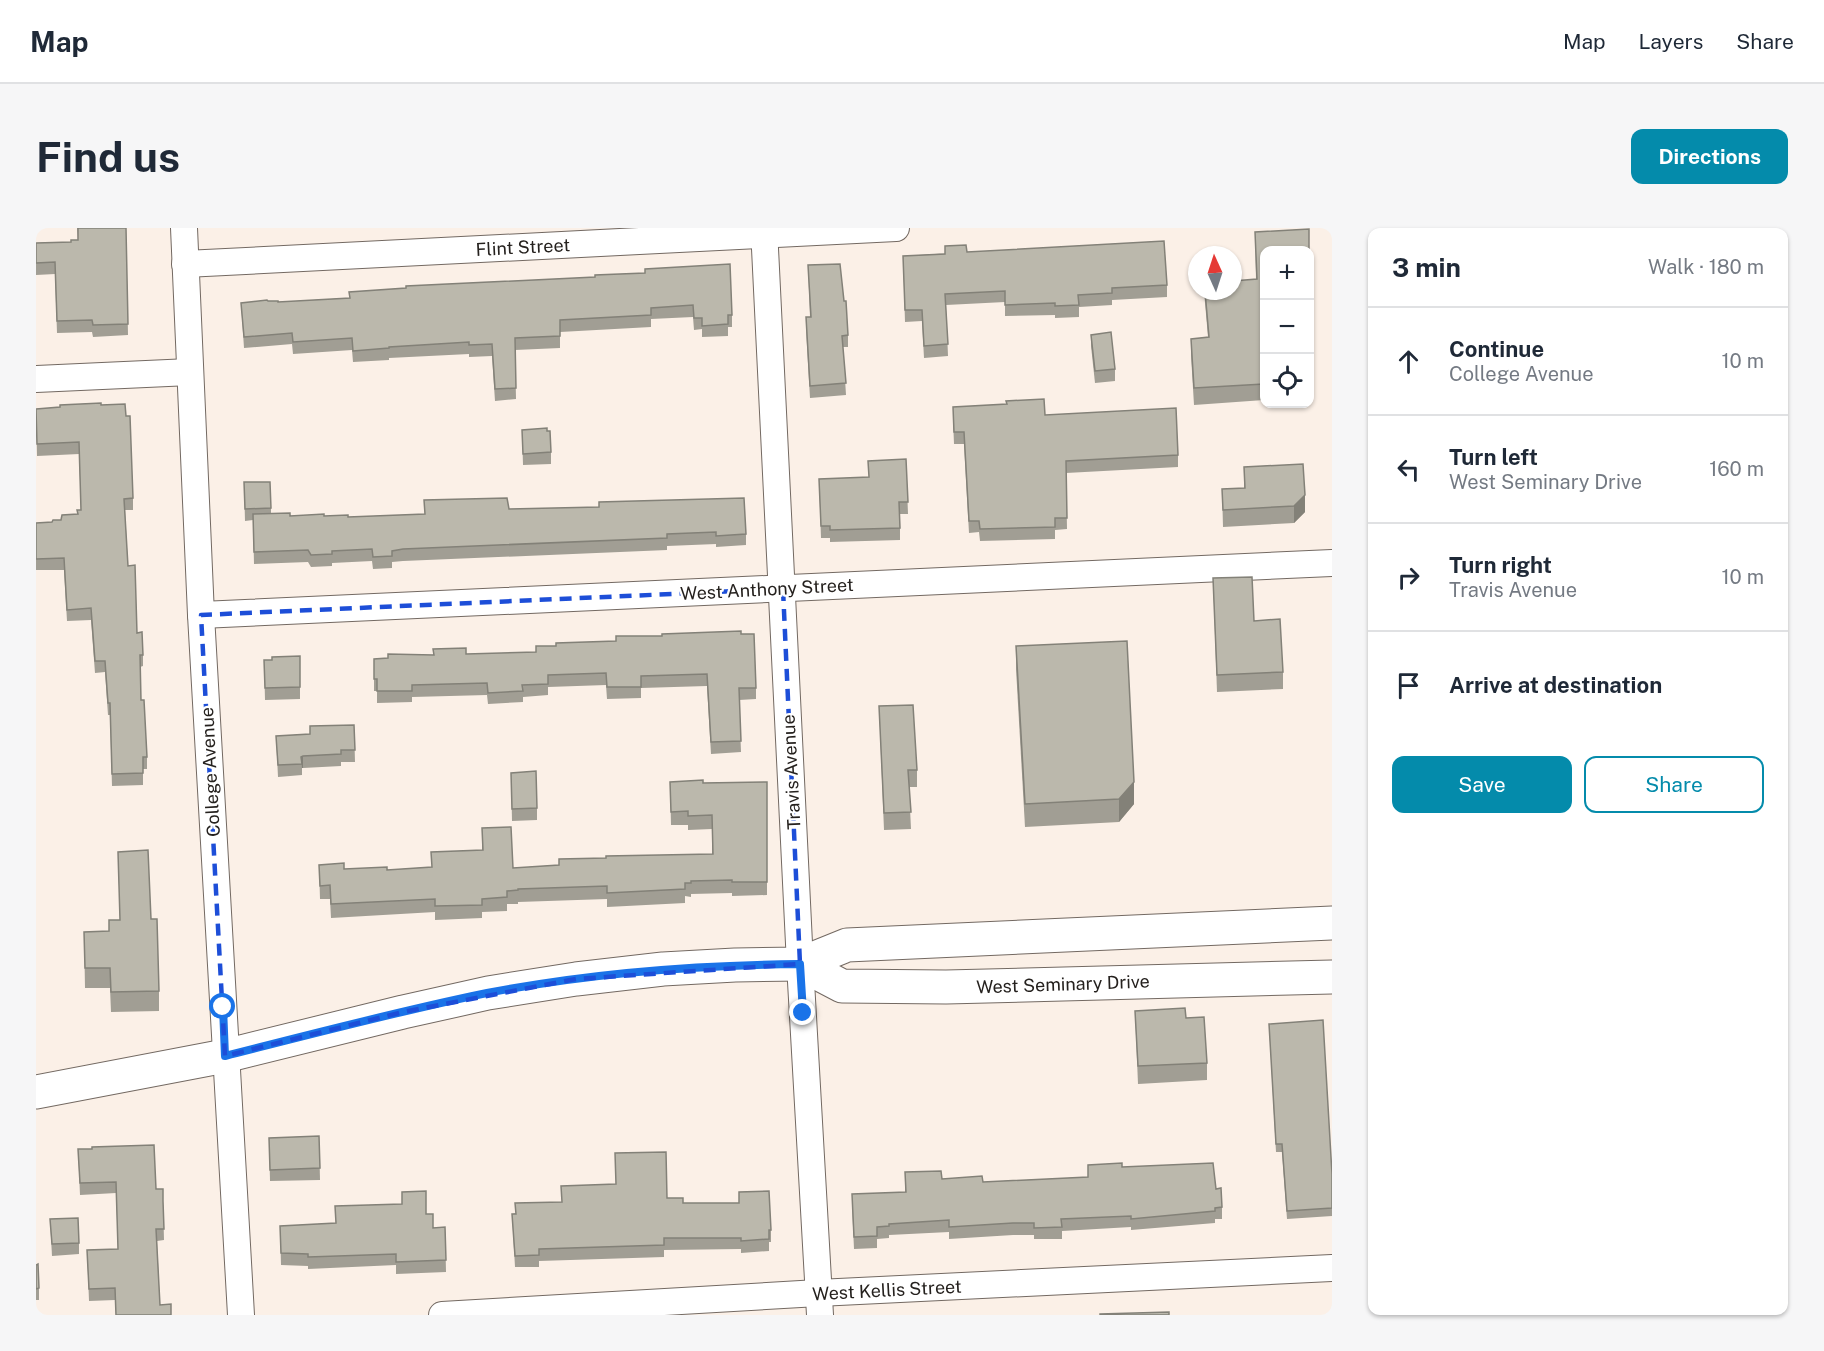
<!DOCTYPE html>
<html lang="en">
<head>
<meta charset="utf-8">
<style>
	:root { --surface:#fff; --page:#f6f6f7; --text:#1f2937; --muted:#747a83; --line:#e0e1e3; --accent:#048bab }
	body { margin:0; font-family:"Public Sans",sans-serif; background:var(--page); color:var(--text) }
	.controls { position:absolute; right:18px; top:18px; display:grid; overflow:hidden; border-radius:12px; box-shadow:0 2px 4px #0004 }
	.controls button { width:54px; height:54px; display:grid; place-items:center; padding:0; border:0; border-bottom:2px solid var(--line); background:var(--surface); color:var(--text); font:30px sans-serif }
	.compass { position:absolute; left:1152px; top:18px; width:54px; height:54px; border-radius:50%; background:var(--surface); box-shadow:0 2px 4px #0004; rotate:357deg }
	.stop { position:absolute; width:18px; height:18px; margin:-14px; border:4px solid #1a73e8; border-radius:50%; background:#fff }
	.stop.end { background:#1a73e8; border-color:#fff; box-shadow:0 2px 6px #0008 }
	.list { margin:0; padding:0; list-style:none }
	h2 { display:flex; justify-content:space-between; align-items:center; height:78px; margin:0; padding:0 24px; font-size:26px }
	h2 small { font-size:20px; font-weight:400; color:var(--muted) }
	.list li { display:grid; grid-template-columns:39px 1fr auto; gap:18px; align-items:center; box-sizing:border-box; height:108px; padding:0 24px; border-top:2px solid var(--line) }
	.list b { display:block; font-size:22px; white-space:nowrap }
	.list p { margin:0; font-size:20px; white-space:nowrap; color:var(--muted) }
	.list em { font-size:20px; font-style:normal; color:var(--muted) }
	.actions { display:flex; gap:12px; padding:18px 24px }
	.actions a { flex:1; padding:14px 0; border:2px solid var(--accent); border-radius:12px; text-align:center; font-size:21px; color:var(--accent) }
	.actions .main { background:var(--accent); color:#fff }
	.icon { flex:none; width:33px; height:33px; fill:none; stroke:currentColor; stroke-width:2; stroke-linecap:round; stroke-linejoin:round }
	.map { position:relative; flex:none; width:1296px; height:1087px; overflow:hidden; border-radius:12px }
	header { display:flex; align-items:center; gap:36px; box-sizing:border-box; height:84px; padding:0 30px; background:var(--surface); border-bottom:2px solid var(--line) }
	header strong { font-size:28px }
	nav { display:flex; gap:33px; margin-inline-start:auto; font-size:21px }
	.intro { display:flex; align-items:center; justify-content:space-between; box-sizing:border-box; height:144px; padding:0 36px }
	h1 { margin:0; font-size:42px }
	.button { padding:15px 27px; border-radius:12px; background:var(--accent); color:#fff; font-size:21px; font-weight:700 }
	main { display:flex; gap:36px; padding:0 36px }
	aside { flex:1; background:var(--surface); border-radius:12px; box-shadow:0 2px 4px #0004 }
	.map>svg:first-child { display:block }
</style>
</head>
<body>
<header>
<strong>Map</strong>
<nav><a>Map</a><a>Layers</a><a>Share</a></nav>
</header>
<div class="intro"><h1>Find us</h1><a class="button">Directions</a></div>
<main>
<div class="map">
<svg width="1296" height="1087" viewBox="0 0 1296 1087">
	<rect width="100%" height="100%" fill="#fbf0e7"/>
	<g fill="none" stroke-linecap="round" stroke-linejoin="round">
		<defs>
			<g id="minor">
				<polyline points="148,0 165,387 205,1087"/>
				<polyline points="728,0 764,736 784,1087"/>
				<polyline points="149,36 860,0"/>
				<polyline points="0,151 154,144"/>
				<polyline points="165,387 1296,335"/>
				<polyline points="406,1087 782,1065 1296,1040"/>
			</g>
			<g id="secondary">
				<polyline points="764,736 806,758 910,759 1296,749"/>
				<polyline points="0,864 189,828 367,784 452,765 540,751 627,741 699,737 764,736 811,717 1296,695"/>
			</g>
		</defs>
		<!-- minor casing -->
		<use href="#minor" stroke="#736962" stroke-width="28"/>
		<!-- secondary casing -->
		<use href="#secondary" stroke="#736962" stroke-width="35"/>
		<!-- minor -->
		<use href="#minor" stroke="#fff" stroke-width="26"/>
		<!-- secondary -->
		<use href="#secondary" stroke="#fff" stroke-width="33"/>
	</g>
	<!-- wall -->
	<g fill="#a19e94">
		<polygon points="41,0 93,0 90,0 92,107 57,109 56,104 21,105 19,46 0,47 0,15 35,14 42,12"/>
		<polygon points="1219,4 1228,22 1228,172 1158,177 1155,127 1155,111 1172,109 1168,63 1197,63 1220,51"/>
		<polygon points="931,24 1131,57 1131,69 1076,72 1076,77 1043,79 1043,89 1019,90 1019,87 969,88 969,74 910,77 912,128 888,130 886,93 869,94 867,28"/>
		<polygon points="772,37 808,73 812,107 812,119 807,119 810,167 774,170 770,101 770,89 774,89"/>
		<polygon points="559,49 696,87 696,99 692,99 692,108 666,109 666,101 658,102 657,89 615,91 615,99 524,104 524,120 479,122 480,171 459,173 456,128 433,129 433,126 353,130 353,132 317,134 316,122 257,126 256,116 208,120 205,75 232,73 242,74 313,70"/>
		<polygon points="1274,55 1276,86 1276,102 1274,102"/>
		<polygon points="1055,107 1079,141 1079,153 1059,155 1055,118"/>
		<polygon points="65,177 97,270 97,282 89,282 92,338 101,405 107,427 107,438 104,439 105,472 111,529 111,541 107,541 107,557 76,558 74,487 72,487 69,444 59,445 55,392 31,393 28,342 0,342 0,295 16,294 25,292 41,286 45,282 43,226 1,228 0,181"/>
		<polygon points="1009,187 1142,227 1142,239 1030,245 1031,301 1019,302 1019,311 944,313 943,304 933,305 928,216 918,216 917,191"/>
		<polygon points="486,202 515,224 515,236 487,237"/>
		<polygon points="870,231 872,286 864,286 864,312 794,314 794,310 785,310 783,251 833,249"/>
		<polygon points="1208,239 1269,284 1258,295 1187,299 1186,261 1208,260"/>
		<polygon points="208,254 235,280 235,286 254,288 312,289 389,286 388,272 473,281 710,306 710,317 680,319 680,316 631,318 631,322 367,333 356,334 356,340 337,341 336,333 296,335 296,338 275,339 272,334 218,336 217,292 209,293"/>
		<polygon points="1177,350 1218,393 1247,444 1247,461 1181,464"/>
		<polygon points="705,406 720,460 720,471 703,472 705,524 675,526 671,458 605,460 605,470 571,471 570,457 512,459 512,467 487,469 487,474 452,476 451,467 376,469 376,474 341,475 341,463 338,463 338,431 500,424 520,418 580,413"/>
		<polygon points="980,418 1098,576 1083,594 989,599 980,441"/>
		<polygon points="264,428 264,471 229,472 228,432 236,432"/>
		<polygon points="843,478 881,542 881,559 873,559 875,601 848,602"/>
		<polygon points="318,497 319,534 305,534 305,538 267,540 266,540 266,547 242,549 240,508 274,506"/>
		<polygon points="475,545 501,580 501,592 476,593"/>
		<polygon points="634,554 667,555 731,554 731,667 696,668 696,665 655,666 655,669 649,668 649,675 571,679 571,671 482,674 482,676 471,676 471,683 446,684 446,690 399,692 399,684 295,690 294,671 284,671 283,637 308,641 351,642 395,639 446,622 446,600 477,640 523,637 676,626 676,601 652,602 652,597 635,597"/>
		<polygon points="82,624 115,691 123,763 123,783 75,784 74,760 49,760 48,704 73,703 84,692"/>
		<polygon points="1099,783 1150,790 1171,835 1171,852 1102,856"/>
		<polygon points="1233,796 1296,946 1296,988 1251,991 1246,924 1240,924"/>
		<polygon points="283,908 284,952 234,953 233,910"/>
		<polygon points="42,921 120,961 127,973 128,1012 121,1013 124,1077 135,1087 80,1087 79,1072 53,1073 51,1022 82,1021 80,965 44,967"/>
		<polygon points="1052,937 1086,939 1180,961 1186,979 1186,991 1179,991 1179,995 1095,1002 1095,999 1026,1003 1026,1011 998,1011 998,1007 977,1007 913,1011 913,1004 853,1007 853,1010 841,1011 841,1020 818,1021 816,977 869,964 869,944 906,951 947,954 1052,949"/>
		<polygon points="703,964 735,1002 735,1014 733,1014 733,1023 705,1025 705,1021 628,1022 628,1029 503,1033 503,1039 479,1039 476,986 526,974 631,970 647,975 703,975"/>
		<polygon points="299,978 390,986 397,1000 409,999 410,1044 360,1046 360,1037 272,1041 272,1038 245,1037 244,998 300,995"/>
		<polygon points="14,991 43,1015 43,1026 16,1028"/>
		<polygon points="0,1037 3,1060 3,1072 0,1072"/>
	</g>
	<!-- shaded-wall -->
	<g fill="#838178">
		<polygon points="1269,267 1269,284 1258,295 1258,278"/>
		<polygon points="267,528 267,540 266,540 265,529"/>
		<polygon points="1098,554 1098,576 1083,594 1083,571"/>
	</g>
	<!-- building -->
	<g fill="#bbb8ac" stroke="#838178" stroke-width="1.5">
		<polygon points="42,0 90,0 92,96 57,97 56,92 21,93 19,34 0,35 0,15 35,14 35,12 42,12"/>
		<polygon points="1273,1 1273,22 1228,22 1228,156 1158,160 1155,111 1173,109 1169,63 1197,63 1197,53 1221,51 1219,4"/>
		<polygon points="1128,13 1131,57 1076,60 1076,65 1042,67 1043,77 1019,78 1019,75 969,77 969,63 909,66 912,116 888,118 886,82 869,82 867,28 909,26 909,18 930,17 931,24"/>
		<polygon points="694,36 696,87 692,87 692,96 666,98 666,90 658,90 657,77 615,80 615,87 524,92 524,108 479,110 480,160 459,161 456,116 433,117 433,114 353,119 353,120 317,123 316,110 257,114 256,105 208,109 205,75 231,72 232,73 242,73 242,74 314,70 313,64 370,60 370,58 559,49 559,47 609,45 609,41"/>
		<polygon points="804,36 808,73 810,73 812,107 806,108 810,155 774,158 770,89 775,89 772,37"/>
		<polygon points="1274,55 1276,86 1274,86"/>
		<polygon points="1075,104 1079,141 1059,143 1055,107"/>
		<polygon points="1008,171 1009,187 1140,180 1142,227 1030,233 1031,290 1019,290 1019,299 944,301 943,293 933,293 928,204 918,204 917,179 971,176 970,173"/>
		<polygon points="65,175 65,177 89,176 90,188 94,188 97,270 88,271 92,338 99,337 101,405 106,404 107,427 104,427 105,472 108,472 111,529 107,529 107,545 76,546 74,475 72,475 69,433 59,433 55,380 31,382 28,330 0,331 0,295 16,294 17,292 25,292 26,287 42,286 41,282 45,282 43,214 1,216 0,181 24,179 24,177"/>
		<polygon points="511,200 511,203 514,203 515,224 487,226 486,202"/>
		<polygon points="870,231 872,274 863,274 864,300 794,302 794,298 785,298 783,251 833,249 832,233"/>
		<polygon points="1267,236 1269,267 1258,278 1187,282 1186,261 1209,260 1208,239"/>
		<polygon points="208,254 234,254 235,280 209,281"/>
		<polygon points="471,270 473,281 563,279 563,274 708,270 710,306 680,308 680,304 631,306 631,310 367,321 356,323 356,328 337,329 336,321 296,323 296,326 275,327 272,322 218,324 217,286 254,285 254,288 288,286 288,288 312,287 312,289 389,286 388,272"/>
		<polygon points="1216,349 1218,393 1244,391 1247,444 1181,447 1177,350"/>
		<polygon points="705,403 705,406 718,406 720,460 703,460 705,513 675,514 671,446 605,448 605,459 571,459 570,445 512,447 512,456 486,457 487,463 452,465 451,455 376,457 376,463 341,463 341,451 338,451 338,431 352,430 352,426 398,427 397,421 430,420 430,426 500,424 500,418 520,418 520,415 580,413 580,408 626,408 626,406"/>
		<polygon points="1091,413 1098,554 1083,571 989,576 980,418"/>
		<polygon points="264,428 264,459 229,460 228,432 236,432 236,429"/>
		<polygon points="877,477 881,542 872,542 875,584 848,585 843,478"/>
		<polygon points="318,497 319,522 305,522 305,526 267,528 265,529 266,536 242,537 240,508 274,506 274,498"/>
		<polygon points="500,543 501,580 476,581 475,545"/>
		<polygon points="667,552 667,555 731,554 731,654 696,654 696,652 655,653 655,655 649,655 649,661 571,665 571,658 482,661 482,662 471,663 471,669 446,671 446,677 399,678 399,671 295,676 294,657 284,658 283,637 308,635 308,641 351,639 351,642 396,639 395,624 447,622 446,600 475,599 477,640 523,637 523,631 570,630 570,628 677,626 676,587 652,588 652,583 635,584 634,554"/>
		<polygon points="112,622 115,691 121,691 123,763 75,764 74,740 49,740 48,704 73,703 73,692 84,692 82,624"/>
		<polygon points="1149,780 1150,790 1168,789 1171,835 1102,838 1099,783"/>
		<polygon points="1287,792 1296,946 1296,980 1251,983 1246,916 1240,916 1233,796"/>
		<polygon points="283,908 284,940 234,942 233,910"/>
		<polygon points="118,917 120,961 127,961 127,973 128,1001 120,1001 124,1077 135,1076 135,1087 80,1087 79,1060 53,1061 51,1022 82,1021 80,954 44,955 42,921 56,921 56,919"/>
		<polygon points="630,924 631,970 647,970 647,975 703,975 703,964 733,963 735,1002 733,1002 733,1011 705,1013 705,1010 628,1010 628,1017 503,1021 503,1027 479,1028 476,986 480,986 479,975 526,974 525,958 580,956 579,925"/>
		<polygon points="1086,935 1086,939 1177,935 1180,961 1185,960 1186,979 1179,980 1179,983 1095,991 1095,988 1025,991 1026,999 998,1000 998,995 977,995 913,999 913,992 853,996 853,998 841,999 841,1008 818,1009 816,966 870,964 869,944 905,943 906,951 946,948 947,954 1052,949 1052,937"/>
		<polygon points="390,963 390,986 397,986 397,1000 409,999 410,1032 360,1034 360,1026 272,1029 272,1026 245,1025 244,998 300,995 299,978 366,976 366,964"/>
		<polygon points="42,990 43,1015 16,1016 14,991"/>
		<polygon points="2,1036 3,1060 0,1061 0,1037"/>
		<polygon points="1133,1084 1133,1087 1064,1087 1064,1086"/>
	</g>
	<g fill="none" stroke-linecap="round" stroke-linejoin="round">
		<!-- route -->
		<path stroke="#1a73e8" stroke-width="8" d="M187,779l2,49c87,-22 174,-45 262,-63 103,-20 208,-28 313,-29l3,49"/>
	</g>
	<!-- marked area -->
	<path fill="none" stroke="#1d4ed8" stroke-width="4.5" stroke-dasharray="12 8" stroke-linejoin="round" d="M747,361l17,375 -224,15 -173,33 -178,44 -24,-441z"/>
	<g text-anchor="middle" dominant-baseline="central" stroke-width="4.5" stroke-linejoin="round" paint-order="stroke">
		<!-- street labels -->
		<g font-size="18" fill="#25211e" stroke="#fff">
			<text transform="translate(487 19) rotate(-3)">Flint Street</text>
			<text transform="translate(731 361) rotate(-3)">West Anthony Street</text>
			<text transform="translate(174 544) rotate(-93)">College Avenue</text>
			<text transform="translate(755 544) rotate(-93)">Travis Avenue</text>
			<text transform="translate(1027 756) rotate(-2)">West Seminary Drive</text>
			<text transform="translate(851 1062) rotate(-3)">West Kellis Street</text>
		</g>
	</g>
</svg>
<div class="controls">
<button>+</button>
<button>−</button>
<button><svg class="icon" aria-label="locate" viewBox="0 0 24 24"><circle cx="12" cy="12" r="6"/><path d="M12 2v4M12 18v4M2 12h4M18 12h4"/></svg></button>
</div>
<svg class="compass" viewBox="-18 -18 36 36"><path d="M0-13l5 13h-10z" fill="#e53935"/><path d="M0 13l5-13h-10z" fill="#747a83"/></svg>
<div class="stop" style="left:187px;top:779px"></div>
<div class="stop end" style="left:767px;top:785px"></div>
</div>
<aside>
<h2>3 min<small>Walk · 180 m</small></h2>
<ul class="list">
<li><svg class="icon" aria-label="ahead" viewBox="0 0 24 24"><path d="M12 20V5M6 11l6-6 6 6"/></svg><div><b>Continue</b><p>College Avenue</p></div><em>10 m</em></li>
<li><svg class="icon" aria-label="left" viewBox="0 0 24 24"><path d="M17 20v-9H6M10 6l-5 5 5 5"/></svg><div><b>Turn left</b><p>West Seminary Drive</p></div><em>160 m</em></li>
<li><svg class="icon" aria-label="right" viewBox="0 0 24 24"><path d="M7 20v-9h11M14 6l5 5-5 5"/></svg><div><b>Turn right</b><p>Travis Avenue</p></div><em>10 m</em></li>
<li><svg class="icon" aria-label="arrive" viewBox="0 0 24 24"><path d="M6 21V4h12l-3 4 3 4H6"/></svg><div><b>Arrive at destination</b></div></li>
</ul>
<div class="actions"><a class="main">Save</a><a>Share</a></div>
</aside>
</main>
</body>
</html>
